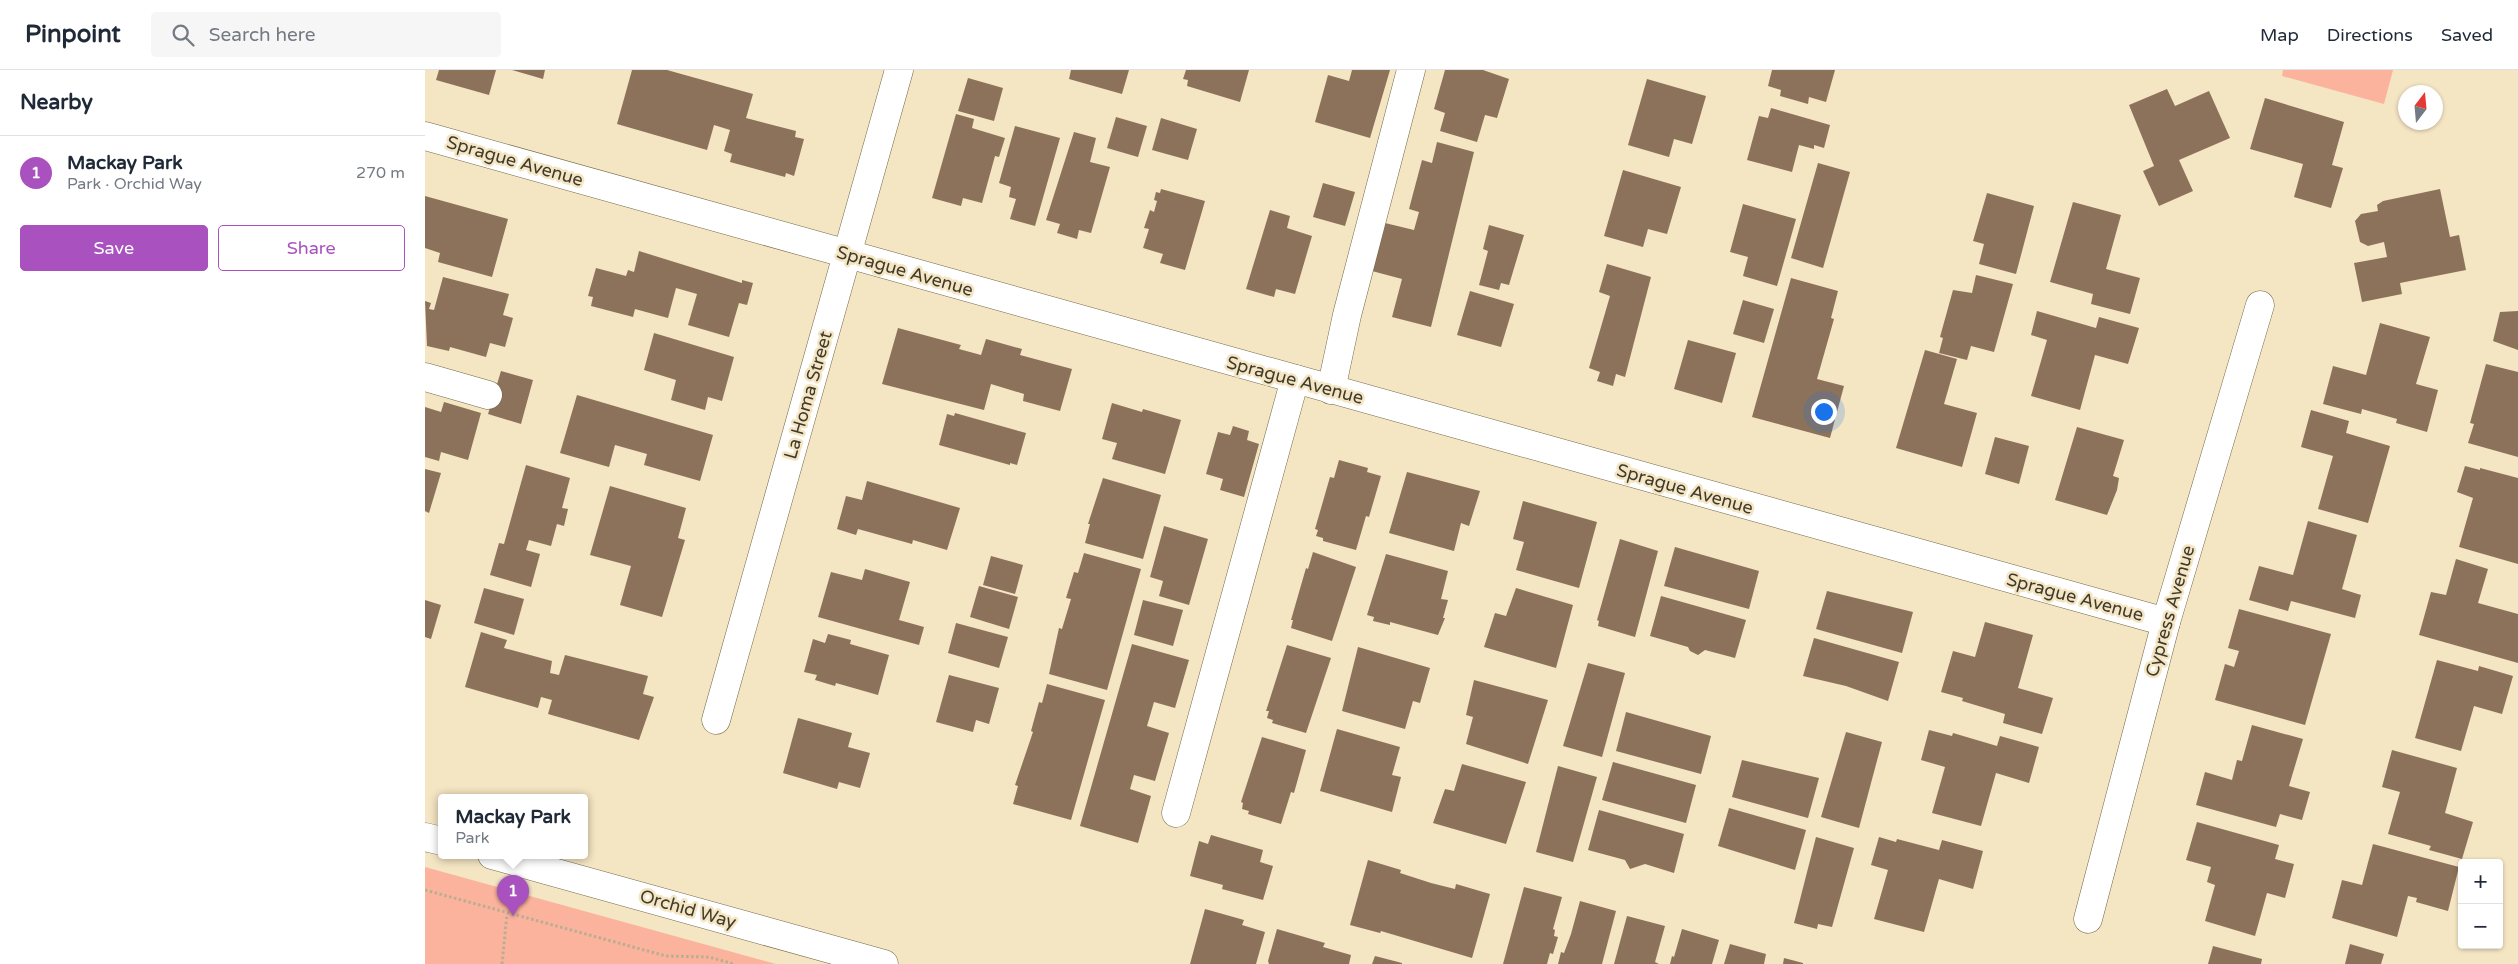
<!DOCTYPE html>
<html lang="en">
<head>
<meta charset="utf-8">
<style>
	:root { --surface:#fff; --page:#f6f6f7; --text:#1f2937; --muted:#747a83; --line:#e0e1e3; --accent:#a951be }
	body { margin:0; font-family:"Varela Round",sans-serif; background:var(--page); color:var(--text) }
	.controls { position:absolute; right:15px; bottom:15px; display:grid; overflow:hidden; border-radius:5px; box-shadow:0 1px 4px #0004 }
	.controls button { width:45px; height:45px; display:grid; place-items:center; padding:0; border:0; border-bottom:1px solid var(--line); background:var(--surface); color:var(--text); font:25px sans-serif }
	.compass { position:absolute; left:1973px; top:15px; width:45px; height:45px; border-radius:50%; background:var(--surface); box-shadow:0 1px 4px #0004; rotate:16deg }
	.you { position:absolute; left:1398px; top:341px; width:18px; height:18px; margin:-12px; border:4px solid #fff; border-radius:50%; background:#1a73e8; box-shadow:0 0 0 8px #1a73e833 }
	.badge { display:grid; place-items:center; width:32px; height:32px; border-radius:50%; background:var(--accent); color:#fff; font-size:16px; font-weight:700 }
	.pin { position:absolute; translate:-50% -41px; filter:drop-shadow(0 1px 2px #0008) }
	.pin::after { content:''; position:absolute; top:26px; width:18px; height:15px; background:inherit; clip-path:polygon(0 0,100% 0,50% 100%) }
	.popup { position:absolute; left:13px; top:724px; width:150px; height:65px; box-sizing:border-box; display:grid; place-content:center; border-radius:5px; background:var(--surface); filter:drop-shadow(0 1px 4px #0005); font-size:16px; white-space:nowrap; color:var(--muted) }
	.popup b { font-size:19px; color:var(--text) }
	.popup::after { content:''; position:absolute; left:50%; top:100%; margin-left:-10px; border:10px solid transparent; border-top-color:var(--surface) }
	.list { margin:0; padding:0; list-style:none }
	h2 { display:flex; justify-content:space-between; align-items:center; height:65px; margin:0; padding:0 20px; font-size:21px }
	h2 small { font-size:16px; font-weight:400; color:var(--muted) }
	.list li { display:grid; grid-template-columns:32px 1fr auto; gap:15px; align-items:center; box-sizing:border-box; height:75px; padding:0 20px; border-top:1px solid var(--line) }
	.list b { display:block; font-size:19px; white-space:nowrap }
	.list p { margin:0; font-size:16px; white-space:nowrap; color:var(--muted) }
	.list em { font-size:16px; font-style:normal; color:var(--muted) }
	.actions { display:flex; gap:10px; padding:15px 20px }
	.actions a { flex:1; padding:11px 0; border:1px solid var(--accent); border-radius:5px; text-align:center; font-size:18px; color:var(--accent) }
	.actions .main { background:var(--accent); color:#fff }
	.icon { flex:none; width:28px; height:28px; fill:none; stroke:currentColor; stroke-width:2; stroke-linecap:round; stroke-linejoin:round }
	.map { position:relative; flex:none; width:2093px; height:894px; overflow:hidden }
	header { display:flex; align-items:center; gap:30px; box-sizing:border-box; height:70px; padding:0 25px; background:var(--surface); border-bottom:1px solid var(--line) }
	header strong { font-size:24px }
	nav { display:flex; gap:28px; margin-inline-start:auto; font-size:18px }
	.search { width:350px; height:45px; background:var(--page); display:flex; align-items:center; gap:12px; box-sizing:border-box; padding:0 18px; border-radius:5px; color:var(--muted); font-size:19px }
	main { display:flex }
	aside { flex:1; background:var(--surface) }
	.map>svg:first-child { display:block }
</style>
</head>
<body>
<header>
<strong>Pinpoint</strong>
<div class="search"><svg class="icon" aria-label="search" viewBox="0 0 24 24"><circle cx="10" cy="10" r="6"/><path d="M15 15l6 6"/></svg>Search here</div>
<nav><a>Map</a><a>Directions</a><a>Saved</a></nav>
</header>
<main>
<aside>
<h2>Nearby<small></small></h2>
<ul class="list">
<li><span class="badge">1</span><div><b>Mackay Park</b><p>Park · Orchid Way</p></div><em>270 m</em></li>
</ul>
<div class="actions"><a class="main">Save</a><a>Share</a></div>
</aside>
<div class="map">
<svg width="2093" height="894" viewBox="0 0 2093 894">
	<rect width="100%" height="100%" fill="#f4e5c3"/>
	<!-- green -->
	<g fill="#fbb39e">
		<polygon points="1858,0 1968,0 1959,34 1857,6"/>
		<polygon points="0,797 351,894 0,894"/>
	</g>
	<!-- building -->
	<g fill="#8d725b">
		<polygon points="14,0 71,0 64,25 11,10"/>
		<polygon points="87,0 120,0 118,9"/>
		<polygon points="207,0 242,0 328,24 321,48 371,61 370,67 379,69 369,106 361,103 360,107 305,92 307,84 299,81 305,60 289,55 282,80 192,54"/>
		<polygon points="646,0 704,0 697,24 644,9"/>
		<polygon points="761,0 824,0 815,32 762,16 763,10 758,9"/>
		<polygon points="927,0 965,0 945,68 890,52 903,5 924,11"/>
		<polygon points="1020,0 1058,0 1084,9 1072,48 1060,45 1052,72 1015,61 1020,43 1009,39"/>
		<polygon points="1347,0 1410,0 1401,32 1384,27 1383,34 1355,26 1356,20 1343,16"/>
		<polygon points="543,8 578,18 569,51 533,41"/>
		<polygon points="1222,9 1281,26 1267,74 1249,69 1244,87 1203,75"/>
		<polygon points="1742,19 1750,36 1784,21 1805,68 1754,90 1768,121 1734,136 1718,101 1729,96 1704,35"/>
		<polygon points="1840,28 1919,52 1907,95 1918,98 1906,138 1869,127 1878,94 1825,79"/>
		<polygon points="1346,38 1405,55 1399,78 1389,75 1389,79 1374,75 1367,102 1322,90 1334,46 1343,48"/>
		<polygon points="531,44 549,49 547,58 580,68 574,87 570,86 557,133 538,128 536,136 507,128"/>
		<polygon points="691,47 722,56 713,87 682,78"/>
		<polygon points="736,48 772,59 763,90 727,80"/>
		<polygon points="590,56 635,68 610,156 585,149 591,129 584,127 586,117 574,113"/>
		<polygon points="649,62 671,68 665,92 685,97 666,163 654,160 652,169 632,163 635,154 621,150"/>
		<polygon points="1012,72 1049,82 1006,257 967,247 977,209 947,201 960,153 989,160 994,142 984,139 997,90 1007,93"/>
		<polygon points="1393,93 1425,102 1398,198 1366,188"/>
		<polygon points="1198,100 1256,117 1242,164 1223,159 1218,177 1179,166"/>
		<polygon points="898,113 930,122 920,156 888,147"/>
		<polygon points="736,119 780,131 760,200 735,193 738,184 718,178 724,159 719,158 725,140 729,142 732,131 729,130 731,122 735,123"/>
		<polygon points="2015,119 2025,167 2034,165 2041,200 1975,213 1977,224 1937,232 1929,193 1962,187 1959,172 1943,176 1935,172 1930,151 1936,144 1953,141 1952,135 1958,131"/>
		<polygon points="1562,123 1609,136 1591,204 1554,194 1559,174 1548,171"/>
		<polygon points="0,126 83,149 67,207 13,192 15,183 0,178"/>
		<polygon points="1648,132 1696,145 1681,199 1715,208 1705,244 1666,234 1668,224 1625,212"/>
		<polygon points="1318,134 1371,149 1352,216 1318,206 1323,187 1305,182"/>
		<polygon points="845,140 865,146 862,158 887,166 870,224 851,219 849,227 821,219"/>
		<polygon points="1064,155 1099,165 1084,215 1076,213 1074,220 1054,215 1063,181 1058,179"/>
		<polygon points="214,181 317,213 317,210 328,213 322,235 314,233 304,267 263,255 272,224 251,218 243,248 210,239 208,247 166,236 168,227 163,226 171,198 201,206 203,200 209,202"/>
		<polygon points="1182,194 1226,207 1200,307 1191,304 1188,316 1172,311 1175,302 1164,298 1185,226 1174,222"/>
		<polygon points="1551,205 1588,214 1569,282 1546,276 1542,290 1514,283 1518,268 1515,267 1528,220 1547,223"/>
		<polygon points="18,207 84,224 78,245 88,248 80,277 65,273 61,287 25,277 24,281 2,276 0,231 6,233 4,239 9,240"/>
		<polygon points="1366,208 1413,221 1406,248 1409,249 1392,309 1419,316 1405,368 1327,347"/>
		<polygon points="1045,221 1089,234 1076,277 1032,265"/>
		<polygon points="1318,230 1349,239 1339,273 1308,264"/>
		<polygon points="1612,241 1671,258 1674,247 1714,258 1703,294 1670,285 1655,340 1606,326 1622,270 1606,265"/>
		<polygon points="2093,241 2093,280 2068,271 2075,242"/>
		<polygon points="1955,253 2005,267 1991,314 2013,320 2002,362 1971,353 1972,349 1937,339 1936,344 1898,334 1908,296 1941,305"/>
		<polygon points="473,258 536,275 534,279 556,285 561,269 597,279 595,285 647,299 635,341 598,331 599,324 566,314 559,340 457,314"/>
		<polygon points="229,263 309,287 297,331 283,327 280,340 246,330 251,310 219,300"/>
		<polygon points="1263,270 1311,283 1297,333 1249,319"/>
		<polygon points="1500,280 1532,289 1519,334 1552,343 1537,397 1471,378"/>
		<polygon points="2061,294 2093,302 2093,387 2043,373 2049,354 2045,353"/>
		<polygon points="76,301 108,310 96,354 63,344"/>
		<polygon points="152,325 288,365 275,411 219,395 222,384 190,375 184,397 135,383"/>
		<polygon points="19,332 56,343 43,390 16,382 14,391 0,387 0,337 16,342"/>
		<polygon points="687,333 717,342 718,339 756,350 740,404 687,389 692,373 677,369"/>
		<polygon points="1886,340 1924,351 1921,363 1965,376 1943,453 1893,439 1908,386 1876,377"/>
		<polygon points="530,343 601,363 592,395 585,393 585,395 514,375 522,344 529,346"/>
		<polygon points="808,356 824,361 822,370 834,374 819,427 795,420 798,409 781,404 793,362 805,365"/>
		<polygon points="1652,357 1699,370 1688,406 1694,408 1692,420 1682,445 1630,430"/>
		<polygon points="1570,367 1604,376 1594,414 1560,404"/>
		<polygon points="914,390 943,398 942,402 956,406 944,447 941,446 931,480 898,471 898,468 891,466 893,460 890,459 905,407 909,408"/>
		<polygon points="101,395 145,408 137,438 143,439 139,456 132,454 126,476 104,470 101,480 115,484 106,517 65,505 74,473 79,474"/>
		<polygon points="2040,396 2055,400 2055,398 2093,408 2093,494 2034,477 2048,428 2032,422"/>
		<polygon points="0,399 16,403 4,443 0,441"/>
		<polygon points="982,402 1055,421 1044,456 1036,453 1029,481 964,463"/>
		<polygon points="678,408 736,425 718,489 660,473 665,454 663,454"/>
		<polygon points="442,411 535,438 522,480 488,470 487,474 433,459 431,465 412,459 421,426 437,430"/>
		<polygon points="185,416 261,438 253,468 260,470 237,547 195,535 206,496 165,485"/>
		<polygon points="1098,431 1172,452 1154,518 1091,500 1099,472 1088,469"/>
		<polygon points="1883,451 1932,465 1917,519 1936,525 1930,548 1866,531 1863,541 1824,530 1834,496 1868,505"/>
		<polygon points="739,456 783,469 764,535 734,526 738,511 725,507"/>
		<polygon points="1195,469 1233,481 1210,567 1173,556 1174,551 1172,550"/>
		<polygon points="1250,477 1334,501 1324,539 1239,516"/>
		<polygon points="888,482 931,497 907,571 866,558 868,550 866,550 881,498 883,499"/>
		<polygon points="659,483 716,499 682,620 624,604 634,558 637,559 646,529 641,528 649,502 653,503"/>
		<polygon points="961,484 1023,501 1016,529 1023,530 1018,548 1020,548 1013,565 965,552 965,555 948,551 949,547 942,545"/>
		<polygon points="566,486 598,495 590,524 558,515"/>
		<polygon points="2031,489 2063,499 2053,533 2093,544 2093,593 1994,565 2006,522 2021,525"/>
		<polygon points="440,499 485,512 474,550 499,557 494,575 393,547 406,502 437,510"/>
		<polygon points="554,516 593,527 584,559 545,547"/>
		<polygon points="59,518 99,529 89,565 49,553"/>
		<polygon points="1091,518 1148,535 1131,598 1059,577 1070,543 1081,546"/>
		<polygon points="1402,521 1488,542 1477,583 1391,559"/>
		<polygon points="1236,526 1321,550 1310,588 1280,580 1273,585 1265,581 1263,577 1225,566"/>
		<polygon points="0,530 16,535 6,569 0,567"/>
		<polygon points="718,530 758,540 748,576 709,565"/>
		<polygon points="1814,539 1906,564 1880,655 1790,630 1800,594 1809,597 1814,581 1803,578"/>
		<polygon points="1560,552 1608,565 1593,618 1628,628 1617,664 1578,653 1580,644 1537,631 1538,628 1516,622 1528,581 1550,587"/>
		<polygon points="531,553 583,567 574,598 523,583"/>
		<polygon points="56,562 82,570 79,578 127,591 125,603 134,605 140,585 223,606 218,624 229,627 214,670 123,644 127,630 116,627 113,638 40,617"/>
		<polygon points="403,564 426,570 425,574 464,585 453,625 411,613 410,616 390,610 392,605 379,602 388,569 400,573"/>
		<polygon points="1389,568 1474,592 1463,631 1421,616 1378,606"/>
		<polygon points="707,574 764,590 750,638 729,632 722,656 744,663 730,711 709,705 705,719 726,726 713,773 655,756"/>
		<polygon points="862,575 906,588 881,663 847,653 848,650 842,648 844,641 841,641"/>
		<polygon points="933,577 1005,598 995,633 988,631 980,659 917,641"/>
		<polygon points="2012,590 2053,601 2054,596 2088,606 2077,644 2049,636 2036,681 1990,668"/>
		<polygon points="1163,593 1200,603 1177,687 1138,676"/>
		<polygon points="524,605 574,618 564,654 551,650 548,662 511,652"/>
		<polygon points="1049,610 1123,630 1103,694 1041,674 1048,647 1041,645"/>
		<polygon points="622,614 680,630 646,750 588,734 593,716 590,715 608,662 606,661 614,632 617,633"/>
		<polygon points="1201,642 1286,666 1276,704 1191,681"/>
		<polygon points="373,648 427,663 423,677 445,683 435,718 414,712 412,719 358,703"/>
		<polygon points="1827,655 1878,669 1864,716 1885,722 1877,750 1855,744 1851,757 1771,735 1780,702 1807,710 1812,690 1817,691"/>
		<polygon points="912,659 975,677 967,705 976,707 967,742 895,721"/>
		<polygon points="1504,660 1527,666 1528,663 1572,676 1575,666 1614,677 1604,713 1571,703 1556,756 1507,743 1520,697 1496,690"/>
		<polygon points="1421,662 1457,672 1434,758 1396,747"/>
		<polygon points="837,667 881,680 869,723 866,722 856,754 823,744 824,741 817,739 818,733 816,732"/>
		<polygon points="1967,680 2032,698 2020,743 2048,752 2037,789 2004,780 2006,776 1963,764 1975,722 1957,717"/>
		<polygon points="1317,690 1394,708 1383,748 1307,727"/>
		<polygon points="1188,692 1271,715 1261,753 1177,730"/>
		<polygon points="1037,694 1101,712 1081,774 1008,753 1020,719 1029,721"/>
		<polygon points="1133,696 1172,707 1148,792 1111,782"/>
		<polygon points="1304,738 1381,760 1370,800 1293,776"/>
		<polygon points="1174,740 1259,764 1249,803 1220,794 1205,799 1200,790 1163,780"/>
		<polygon points="1772,752 1854,775 1850,789 1869,794 1860,828 1842,823 1830,866 1780,851 1790,815 1782,812 1786,797 1761,790"/>
		<polygon points="786,765 838,780 835,792 848,796 838,830 797,819 798,815 765,806 774,771 783,774"/>
		<polygon points="1391,767 1429,778 1407,857 1393,854 1392,859 1369,853"/>
		<polygon points="1454,767 1471,772 1472,769 1514,780 1517,770 1558,781 1548,819 1514,809 1499,862 1449,849 1463,800 1446,795"/>
		<polygon points="1948,774 2034,797 2023,841 1991,832 1992,828 1983,826 1972,867 1907,848 1917,810 1937,815"/>
		<polygon points="943,790 976,800 975,803 1006,813 1030,819 1031,814 1065,824 1047,888 956,861 955,863 925,855"/>
		<polygon points="1099,817 1137,827 1128,859 1130,860 1129,866 1133,867 1128,884 1125,883 1122,894 1078,894"/>
		<polygon points="1155,831 1191,841 1177,894 1133,894 1136,882 1139,883 1146,864"/>
		<polygon points="780,839 819,850 817,855 840,862 831,894 765,894"/>
		<polygon points="1202,846 1240,856 1230,892 1234,894 1189,894"/>
		<polygon points="852,859 900,873 898,877 926,885 924,894 844,894 843,891"/>
		<polygon points="1257,859 1294,870 1287,894 1245,894 1247,886 1249,887"/>
		<polygon points="1305,874 1341,884 1339,894 1299,894"/>
		<polygon points="1925,874 1959,884 1956,894 1920,894"/>
		<polygon points="1788,876 1837,889 1836,894 1783,894"/>
		<polygon points="950,886 977,893 977,894 947,894"/>
		<polygon points="1359,888 1378,893 1378,894 1358,894"/>
	</g>
	<g fill="none" stroke-linecap="round" stroke-linejoin="round">
		<defs>
			<g id="minor">
				<polyline points="0,66 1741,552"/>
				<polyline points="0,307 63,325"/>
				<polyline points="906,320 922,245 986,0"/>
				<polyline points="291,650 474,0"/>
				<polyline points="751,743 870,309"/>
				<polyline points="0,767 17,771"/>
				<polyline points="67,785 459,894"/>
				<polyline points="1663,849 1741,552 1835,235"/>
			</g>
		</defs>
		<!-- minor casing -->
		<use href="#minor" stroke="#746748" stroke-width="29"/>
		<!-- path -->
		<g stroke="#b9ad92" stroke-width="3" stroke-dasharray="2.5 2.5" stroke-linecap="butt">
			<polyline points="0,820 241,886 284,887 309,894"/>
			<polyline points="77,894 82,844"/>
		</g>
		<!-- minor -->
		<use href="#minor" stroke="#fff" stroke-width="28"/>
	</g>
	<g text-anchor="middle" dominant-baseline="central" stroke-width="5" stroke-linejoin="round" paint-order="stroke">
		<!-- street labels -->
		<g font-size="18" fill="#403a2d" stroke="#f4e5c3">
			<text transform="translate(90 91) rotate(16)">Sprague Avenue</text>
			<text transform="translate(480 201) rotate(16)">Sprague Avenue</text>
			<text transform="translate(870 310) rotate(15)">Sprague Avenue</text>
			<text transform="translate(383 325) rotate(-74)">La Homa Street</text>
			<text transform="translate(1260 419) rotate(16)">Sprague Avenue</text>
			<text transform="translate(1650 527) rotate(15)">Sprague Avenue</text>
			<text transform="translate(1745 541) rotate(-74)">Cypress Avenue</text>
			<text transform="translate(263 839) rotate(16)">Orchid Way</text>
		</g>
	</g>
</svg>
<div class="controls">
<button>+</button>
<button>−</button>
</div>
<svg class="compass" viewBox="-18 -18 36 36"><path d="M0-13l5 13h-10z" fill="#e53935"/><path d="M0 13l5-13h-10z" fill="#747a83"/></svg>
<div class="you"></div>
<div class="pin badge" style="left:88px;top:846px">1</div>
<div class="popup"><b>Mackay Park</b>Park</div>
</div>
</main>
</body>
</html>
